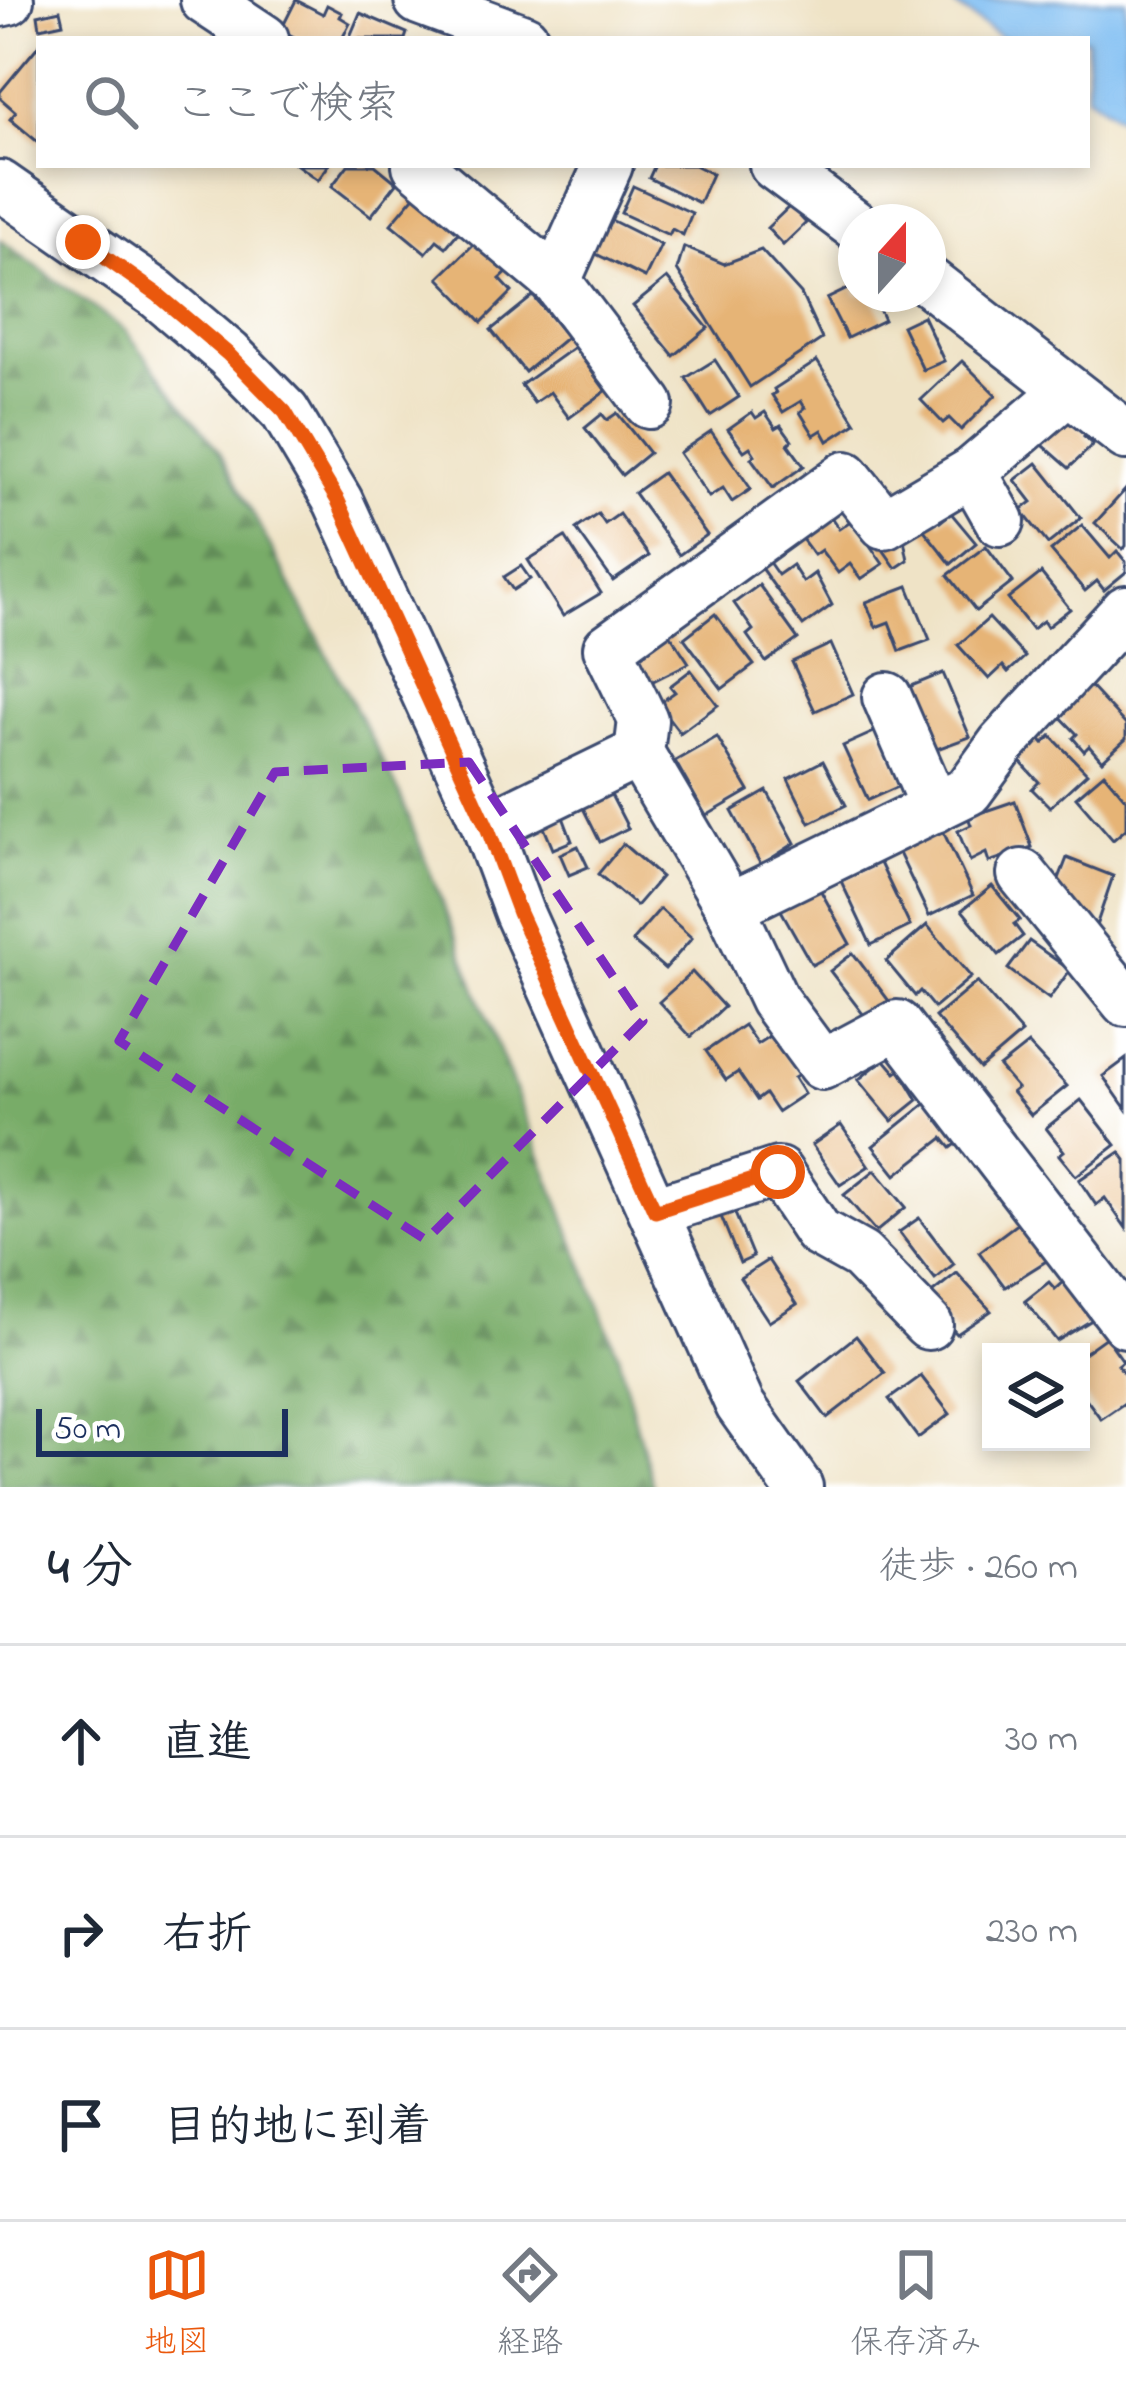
<!DOCTYPE html>
<html lang="ja">
<head>
<meta charset="utf-8">
<style>
	:root { --surface:#fff; --page:#f6f6f7; --text:#1f2937; --muted:#747a83; --line:#e0e1e3; --accent:#ea580c }
	body { margin:0; font-family:"Indie Flower","Klee One",sans-serif; background:var(--page); color:var(--text) }
	.controls { position:absolute; right:36px; bottom:36px; display:grid; overflow:hidden; border-radius:0px; box-shadow:0 6px 18px #0003 }
	.controls button { width:108px; height:108px; display:grid; place-items:center; padding:0; border:0; border-bottom:3px solid var(--line); background:var(--surface); color:var(--text); font:60px sans-serif }
	.compass { position:absolute; left:838px; top:204px; width:108px; height:108px; border-radius:50%; background:var(--surface); box-shadow:0 6px 18px #0003; rotate:21deg }
	.scale { position:absolute; left:36px; bottom:30px; width:252px; box-sizing:border-box; padding-left:12px; border:6px solid #1b2f5e; border-top:0; font-size:33px; line-height:42px; white-space:nowrap; color:#1b2f5e; -webkit-text-stroke:9px #fff; paint-order:stroke }
	.stop { position:absolute; width:36px; height:36px; margin:-27px; border:9px solid #ea580c; border-radius:50%; background:#fff }
	.stop.end { background:#ea580c; border-color:#fff; box-shadow:0 3px 12px #0008 }
	.list { margin:0; padding:0; list-style:none }
	h2 { display:flex; justify-content:space-between; align-items:center; height:156px; margin:0; padding:0 48px; font-size:51px }
	h2 small { font-size:39px; font-weight:400; color:var(--muted) }
	.list li { display:grid; grid-template-columns:78px 1fr auto; gap:36px; align-items:center; box-sizing:border-box; height:192px; padding:0 48px; border-top:3px solid var(--line) }
	.list b { display:block; font-size:45px; white-space:nowrap }
	.list em { font-size:39px; font-style:normal; color:var(--muted) }
	.icon { flex:none; width:66px; height:66px; fill:none; stroke:currentColor; stroke-width:2; stroke-linecap:round; stroke-linejoin:round }
	.map { position:relative; flex:none; width:1126px; height:1487px; overflow:hidden }
	.search { position:absolute; background:var(--surface); box-shadow:0 6px 18px #0003; left:36px; right:36px; top:36px; height:132px; display:flex; align-items:center; gap:30px; box-sizing:border-box; padding:0 42px; border-radius:0px; color:var(--muted); font-size:45px }
	.sheet { height:732px; background:var(--surface) }
	nav { display:flex; justify-content:space-around; align-items:center; box-sizing:border-box; height:168px; border-top:3px solid var(--line); background:var(--surface); font-size:33px; color:var(--muted) }
	nav a { display:grid; justify-items:center; gap:6px }
	nav .on { color:var(--accent) }
	.map>svg:first-child { display:block }
</style>
</head>
<body>
<div class="map">
<svg width="1126" height="1487" viewBox="0 0 1126 1487">
	<defs>
		<pattern id="forest-firs" width="22" height="20" patternUnits="userSpaceOnUse" patternTransform="scale(3)"><rect width="22" height="20" fill="#78ac68"/><path d="M5 1l3.5 6h-7zM16 11l3.5 6h-7z" fill="#628c59"/></pattern>
	</defs>
	<rect width="100%" height="100%" fill="#fff"/>
	<filter id="ink" filterUnits="userSpaceOnUse"><feTurbulence type="fractalNoise" baseFrequency=".00833" numOctaves="2"/><feDisplacementMap in="SourceGraphic" scale="24" xChannelSelector="R" yChannelSelector="G"/><feConvolveMatrix kernelMatrix="1 2 1 2 8 2 1 2 1" color-interpolation-filters="sRGB"/></filter>
	<filter id="wash" filterUnits="userSpaceOnUse"><feTurbulence type="fractalNoise" baseFrequency=".004" numOctaves="4" result="noise"/><feDisplacementMap in="SourceGraphic" scale="48" xChannelSelector="R" yChannelSelector="G"/><feGaussianBlur stdDeviation="2.7" result="paint"/><feColorMatrix in="noise" values="0 0 0 0 0 0 0 0 0 0 0 0 0 0 0 0 0 1.4 0 .05"/><feComposite in="paint" operator="in"/></filter>
	<g filter="url(#wash)">
		<rect width="100%" height="100%" fill="#efe3c6"/>
		<!-- forest -->
		<polygon fill="url(#forest-firs)" stroke="#4a6e63" stroke-width="3" points="0,240 126,331 220,452 285,574 399,792 618,1355 653,1487 0,1487"/>
		<!-- water -->
		<polygon fill="#7ebdf2" stroke="#4c76a8" stroke-width="3" points="947,0 1126,0 1126,122 1087,95 1087,39 1004,39"/>
		<g id="blocks">
			<!-- building -->
			<g fill="#e6b476">
				<polygon points="296,0 323,14 327,5 342,13 340,17 350,23 342,39 298,39 281,30"/>
				<polygon points="60,10 63,23 40,28 38,15"/>
				<polygon points="360,13 407,33 405,39 349,39"/>
				<polygon points="39,45 39,143 10,119 16,112 0,98 0,92"/>
				<polygon points="297,165 329,165 318,180"/>
				<polygon points="348,165 375,165 397,183 371,216 332,186"/>
				<polygon points="655,165 694,165 712,174 699,203 649,178"/>
				<polygon points="633,186 692,213 683,235 672,229 669,235 621,213"/>
				<polygon points="418,192 461,229 446,247 437,240 426,253 391,224"/>
				<polygon points="790,206 806,223 783,245 767,228"/>
				<polygon points="603,216 661,245 645,278 586,249"/>
				<polygon points="477,241 508,272 500,279 512,292 482,322 439,278"/>
				<polygon points="684,247 724,264 761,250 801,294 822,339 750,387 677,270"/>
				<polygon points="667,278 708,328 674,356 633,306"/>
				<polygon points="856,285 856,294 872,294 884,320 847,338 827,299"/>
				<polygon points="533,296 567,337 525,372 491,330"/>
				<polygon points="923,316 944,361 923,370 902,326"/>
				<polygon points="574,347 606,391 569,418 550,392 534,403 521,385"/>
				<polygon points="715,360 739,397 710,416 686,378"/>
				<polygon points="817,361 856,423 828,441 822,430 814,435 800,412 805,408 801,401 783,412 772,395 776,393 774,389"/>
				<polygon points="962,361 996,395 961,430 949,418 943,423 921,400"/>
				<polygon points="1061,411 1087,434 1084,437 1093,445 1069,468 1036,439"/>
				<polygon points="752,412 756,418 765,412 776,428 781,425 792,440 788,444 804,466 773,488 751,458 755,455 750,447 744,451 728,429"/>
				<polygon points="617,413 649,453 622,475 585,428 602,414 607,420"/>
				<polygon points="711,431 751,489 732,502 723,488 709,497 679,453"/>
				<polygon points="1037,463 1081,518 1048,544 1021,510 1032,502 1015,480"/>
				<polygon points="662,473 707,535 679,555 634,493"/>
				<polygon points="1126,489 1126,546 1123,549 1095,523"/>
				<polygon points="934,513 940,522 951,513 976,543 951,564 920,525"/>
				<polygon points="598,514 605,524 619,514 649,556 613,581 576,529"/>
				<polygon points="829,514 839,529 852,520 883,564 861,579 850,564 838,573 821,550 814,555 799,535"/>
				<polygon points="1082,525 1110,558 1117,551 1126,562 1126,572 1104,590 1097,581 1085,591 1051,551"/>
				<polygon points="902,529 908,560 896,568 880,545"/>
				<polygon points="565,537 601,593 563,616 528,560"/>
				<polygon points="986,546 1013,582 976,611 948,575"/>
				<polygon points="766,558 778,575 792,565 803,582 815,573 832,605 803,626 758,564"/>
				<polygon points="521,566 530,579 513,590 504,577"/>
				<polygon points="1041,573 1070,609 1047,627 1043,621 1032,629 1008,599"/>
				<polygon points="759,585 798,639 766,662 747,635 753,630 734,603"/>
				<polygon points="908,586 930,640 900,651 889,622 876,627 866,602"/>
				<polygon points="715,614 754,665 722,689 684,638"/>
				<polygon points="989,618 1025,657 1008,672 1003,666 989,679 958,645"/>
				<polygon points="666,628 689,663 651,682 639,665 642,645"/>
				<polygon points="831,644 853,694 815,711 792,662"/>
				<polygon points="691,670 718,705 680,733 658,704 675,692 670,686"/>
				<polygon points="943,673 970,737 926,753 904,689"/>
				<polygon points="1085,681 1126,725 1126,739 1102,761 1089,746 1084,751 1073,738 1077,734 1054,710"/>
				<polygon points="881,729 906,783 868,800 843,746"/>
				<polygon points="1036,734 1044,743 1051,736 1087,773 1050,807 1032,789 1039,782 1014,755"/>
				<polygon points="717,737 749,791 706,816 675,761"/>
				<polygon points="823,761 846,805 810,823 788,779"/>
				<polygon points="1104,773 1126,799 1126,829 1113,840 1076,797"/>
				<polygon points="608,789 628,828 600,842 580,802"/>
				<polygon points="767,791 795,843 761,865 732,811"/>
				<polygon points="1015,801 1032,847 989,862 986,853 970,861 958,831 971,825 968,817"/>
				<polygon points="563,817 572,841 553,849 543,825"/>
				<polygon points="942,829 973,895 929,916 897,849"/>
				<polygon points="623,844 661,877 636,906 598,874"/>
				<polygon points="578,846 588,867 569,875 560,854"/>
				<polygon points="1067,858 1113,876 1093,935 1055,889"/>
				<polygon points="880,863 910,926 871,945 841,881"/>
				<polygon points="817,884 850,944 812,965 778,905"/>
				<polygon points="992,886 1020,920 1014,924 1023,936 999,955 962,910"/>
				<polygon points="660,909 692,938 665,969 632,941"/>
				<polygon points="927,925 971,977 934,1008 920,991 915,996 886,961"/>
				<polygon points="1029,941 1070,970 1049,999 1008,969"/>
				<polygon points="853,953 889,1001 866,1018 830,971"/>
				<polygon points="692,972 724,1007 691,1037 659,1002"/>
				<polygon points="977,982 1022,1033 980,1069 935,1017"/>
				<polygon points="744,1025 757,1044 771,1035 799,1075 794,1078 804,1094 777,1112 765,1094 757,1100 738,1072 726,1080 706,1051"/>
				<polygon points="1028,1044 1067,1086 1031,1115 1012,1092 1017,1088 999,1067"/>
				<polygon points="884,1059 896,1073 900,1070 918,1100 892,1121 858,1080"/>
				<polygon points="1126,1059 1126,1109 1103,1076"/>
				<polygon points="930,1100 962,1140 951,1148 943,1138 896,1175 873,1146"/>
				<polygon points="1081,1100 1116,1145 1076,1176 1059,1155 1064,1151 1046,1128"/>
				<polygon points="841,1125 869,1166 840,1185 812,1145"/>
				<polygon points="1120,1152 1126,1160 1126,1228 1105,1198 1096,1205 1079,1180"/>
				<polygon points="875,1170 906,1207 876,1232 844,1195"/>
				<polygon points="729,1199 753,1257 740,1263 716,1204"/>
				<polygon points="919,1218 954,1264 935,1279 899,1232"/>
				<polygon points="1022,1220 1051,1258 1005,1287 979,1252"/>
				<polygon points="768,1260 797,1304 769,1322 740,1278"/>
				<polygon points="957,1273 991,1311 957,1334 924,1299"/>
				<polygon points="1064,1281 1095,1318 1057,1341 1025,1301 1049,1282 1055,1289"/>
				<polygon points="856,1336 885,1373 827,1418 799,1381"/>
				<polygon points="1106,1337 1123,1361 1118,1365 1126,1376 1126,1402 1101,1419 1081,1392 1081,1355"/>
				<polygon points="921,1376 950,1414 918,1438 889,1399"/>
			</g>
		</g>
	</g>
	<g filter="url(#ink)">
		<use href="#blocks" fill-opacity="0" stroke="#3b4a6e" stroke-width="3"/>
		<g fill="none" stroke-linecap="round" stroke-linejoin="round">
			<defs>
				<g id="minor">
					<polyline points="205,0 264,39"/>
					<polyline points="419,0 524,39"/>
					<polyline points="0,2 9,0"/>
					<polyline points="417,165 556,281 649,404"/>
					<polyline points="774,165 856,226"/>
					<polyline points="0,185 157,294 228,354 285,412 338,501 487,827 519,913 740,1405 798,1487"/>
					<polyline points="556,281 608,165"/>
					<polyline points="928,281 1126,435"/>
					<polyline points="1066,392 972,472 884,524 846,476 608,648 643,720 639,753 730,907 774,1000 822,1065 897,1025 1126,1323"/>
					<polyline points="972,472 1000,521"/>
					<polyline points="887,697 935,808"/>
					<polyline points="487,827 639,753"/>
					<polyline points="1022,874 1126,1002"/>
					<polyline points="730,907 968,791 1003,743 1126,610"/>
					<polyline points="655,1211 778,1172 818,1232 861,1256 928,1325"/>
				</g>
			</defs>
			<!-- minor casing -->
			<use href="#minor" stroke="#3b4a6e" stroke-width="54"/>
			<!-- minor -->
			<use href="#minor" stroke="#fff" stroke-width="48"/>
		</g>
	</g>
	<g fill="none" stroke-linecap="round" stroke-linejoin="round" filter="url(#ink)">
		<!-- route -->
		<polyline stroke="#ea580c" stroke-width="15" points="83,242 157,294 228,354 285,412 338,501 487,827 519,913 655,1211 778,1172"/>
	</g>
	<!-- marked area -->
	<path fill="none" stroke="#7b2cbf" stroke-width="9" stroke-dasharray="24 15" stroke-linejoin="round" d="M469,762l174,259 -217,219 -307,-199 156,-269z"/>
</svg>
<div class="controls">
<button><svg class="icon" aria-label="layers" viewBox="0 0 24 24"><path d="M12 4l9 5-9 5-9-5zM3 14l9 5 9-5"/></svg></button>
</div>
<svg class="compass" viewBox="-18 -18 36 36"><path d="M0-13l5 13h-10z" fill="#e53935"/><path d="M0 13l5-13h-10z" fill="#747a83"/></svg>
<div class="scale">50 m</div>
<div class="stop" style="left:778px;top:1172px"></div>
<div class="stop end" style="left:83px;top:242px"></div>
<div class="search"><svg class="icon" aria-label="search" viewBox="0 0 24 24"><circle cx="10" cy="10" r="6"/><path d="M15 15l6 6"/></svg>ここで検索</div>
</div>
<section class="sheet">
<h2>4 分<small>徒歩 · 260 m</small></h2>
<ul class="list">
<li><svg class="icon" aria-label="ahead" viewBox="0 0 24 24"><path d="M12 20V5M6 11l6-6 6 6"/></svg><div><b>直進</b></div><em>30 m</em></li>
<li><svg class="icon" aria-label="right" viewBox="0 0 24 24"><path d="M7 20v-9h11M14 6l5 5-5 5"/></svg><div><b>右折</b></div><em>230 m</em></li>
<li><svg class="icon" aria-label="arrive" viewBox="0 0 24 24"><path d="M6 21V4h12l-3 4 3 4H6"/></svg><div><b>目的地に到着</b></div></li>
</ul>
</section>
<nav>
<a class="on"><svg class="icon" aria-label="map" viewBox="0 0 24 24"><path d="M3 6l6-2 6 2 6-2v14l-6 2-6-2-6 2zM9 4v14M15 6v14"/></svg>地図</a>
<a><svg class="icon" aria-label="directions" viewBox="0 0 24 24"><path d="M12 3l9 9-9 9-9-9zM9 14v-3h6M13 9l2 2-2 2"/></svg>経路</a>
<a><svg class="icon" aria-label="saved" viewBox="0 0 24 24"><path d="M7 4h10v16l-5-4-5 4z"/></svg>保存済み</a>
</nav>
</body>
</html>
